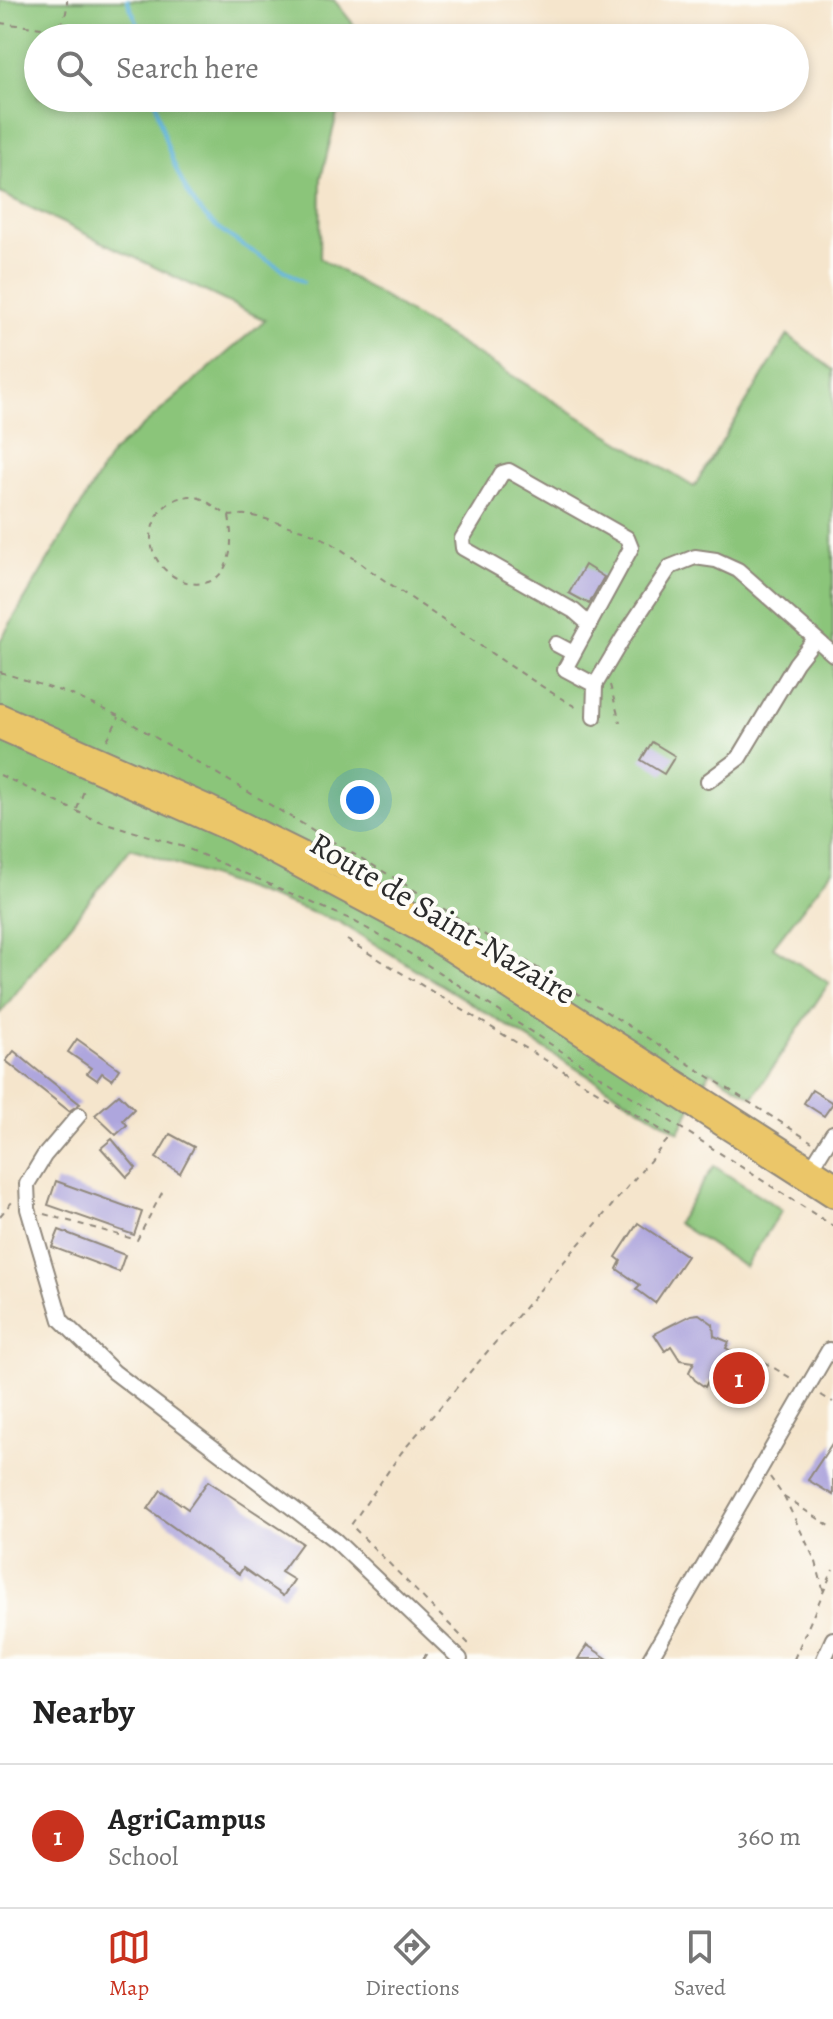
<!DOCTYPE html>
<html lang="en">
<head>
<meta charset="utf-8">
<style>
	:root { --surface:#fff; --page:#f6f6f6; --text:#222; --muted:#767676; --line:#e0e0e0; --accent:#c8321e }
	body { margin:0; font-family:Alegreya,serif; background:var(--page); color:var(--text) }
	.you { position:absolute; left:360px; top:800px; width:28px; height:28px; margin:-20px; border:6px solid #fff; border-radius:50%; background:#1a73e8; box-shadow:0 0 0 12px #1a73e833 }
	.badge { display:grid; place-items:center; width:52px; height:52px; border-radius:50%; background:var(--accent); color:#fff; font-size:26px; font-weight:700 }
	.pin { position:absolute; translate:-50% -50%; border:4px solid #fff; box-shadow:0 2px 8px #0006 }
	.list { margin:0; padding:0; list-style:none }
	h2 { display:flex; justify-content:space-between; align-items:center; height:104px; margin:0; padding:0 32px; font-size:34px }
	h2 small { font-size:26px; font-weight:400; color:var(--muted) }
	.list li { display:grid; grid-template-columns:52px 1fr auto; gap:24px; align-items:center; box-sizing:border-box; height:144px; padding:0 32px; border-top:2px solid var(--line) }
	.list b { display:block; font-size:30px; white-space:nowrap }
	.list p { margin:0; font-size:26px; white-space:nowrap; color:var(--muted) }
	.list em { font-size:26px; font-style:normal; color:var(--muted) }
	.icon { flex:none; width:44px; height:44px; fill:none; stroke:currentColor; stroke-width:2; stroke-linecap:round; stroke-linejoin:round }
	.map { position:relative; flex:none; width:833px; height:1659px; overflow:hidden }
	.search { position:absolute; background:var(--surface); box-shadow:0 4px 12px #0003; left:24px; right:24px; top:24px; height:88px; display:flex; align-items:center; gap:20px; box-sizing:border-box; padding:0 28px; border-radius:44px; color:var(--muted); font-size:30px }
	.sheet { height:248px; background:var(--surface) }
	nav { display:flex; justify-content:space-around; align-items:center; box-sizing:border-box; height:112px; border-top:2px solid var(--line); background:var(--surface); font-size:22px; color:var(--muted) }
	nav a { display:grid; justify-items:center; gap:4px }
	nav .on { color:var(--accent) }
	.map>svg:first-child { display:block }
</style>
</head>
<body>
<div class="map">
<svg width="833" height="1659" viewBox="0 0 833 1659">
	<rect width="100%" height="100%" fill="#fdfcf7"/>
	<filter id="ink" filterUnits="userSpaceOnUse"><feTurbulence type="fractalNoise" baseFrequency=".0125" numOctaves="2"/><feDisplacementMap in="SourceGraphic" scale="16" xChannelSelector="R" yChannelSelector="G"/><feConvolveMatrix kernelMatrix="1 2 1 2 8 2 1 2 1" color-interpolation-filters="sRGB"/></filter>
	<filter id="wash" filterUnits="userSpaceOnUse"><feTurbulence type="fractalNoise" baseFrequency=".006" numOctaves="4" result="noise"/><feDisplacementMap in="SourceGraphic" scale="32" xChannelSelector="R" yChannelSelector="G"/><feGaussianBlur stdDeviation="1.8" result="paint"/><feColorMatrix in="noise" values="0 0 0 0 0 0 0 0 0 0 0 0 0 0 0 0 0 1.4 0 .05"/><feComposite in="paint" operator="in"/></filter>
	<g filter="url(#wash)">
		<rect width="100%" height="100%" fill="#f5e5cc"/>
		<!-- green -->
		<g fill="#8bc57a" stroke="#5b7852" stroke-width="2">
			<polygon points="0,0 334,0 358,30 356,38 38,38 38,98 341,98 321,178 320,258 694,487 788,335 833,370 833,869 773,947 829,983 753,1097 710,1071 679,1132 339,922 131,848 0,1013 0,641 112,453 265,320 0,193"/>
			<polygon points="714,1166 782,1210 745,1267 677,1223"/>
		</g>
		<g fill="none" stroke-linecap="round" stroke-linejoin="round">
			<!-- stream -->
			<g stroke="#61b4dd" stroke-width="4">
				<polyline points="127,0 144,38"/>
				<path d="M155,98c7,38 25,96 55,123 27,24 63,41 93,61"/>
			</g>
		</g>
		<g id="blocks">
			<!-- building -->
			<g fill="#aea6dd">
				<polygon points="585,565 604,577 589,604 569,593"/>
				<polygon points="652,742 675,756 664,774 641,760"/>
				<polygon points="77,1039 119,1069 112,1080 102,1073 97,1080 87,1073 91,1068 68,1052"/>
				<polygon points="14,1051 42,1074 80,1104 69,1111 6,1061"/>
				<polygon points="812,1090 833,1103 824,1116 804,1103"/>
				<polygon points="119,1094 134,1109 123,1120 127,1125 116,1135 95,1115"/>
				<polygon points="170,1134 194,1147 180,1173 156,1158"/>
				<polygon points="112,1139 136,1168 127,1177 101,1148"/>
				<polygon points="56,1181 142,1212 134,1235 48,1205"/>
				<polygon points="638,1223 687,1256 655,1303 636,1289 640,1285 617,1269 621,1261 616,1257"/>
				<polygon points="59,1230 125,1255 119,1272 52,1247"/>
				<polygon points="699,1314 713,1324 714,1336 729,1342 726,1348 731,1351 722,1385 708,1381 705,1387 695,1380 689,1372 694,1362 680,1360 671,1346 665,1351 654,1334 691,1315"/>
				<polygon points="833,1442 833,1495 808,1480"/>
				<polygon points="208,1481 302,1543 281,1572 294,1580 283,1596 243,1568 239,1574 148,1509 161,1490 188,1509"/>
				<polygon points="587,1645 608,1659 578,1659"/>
			</g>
		</g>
	</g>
	<g filter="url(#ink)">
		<use href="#blocks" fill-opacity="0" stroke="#90887c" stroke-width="2"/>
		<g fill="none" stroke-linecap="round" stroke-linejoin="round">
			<defs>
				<g id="minor">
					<polyline points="589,624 574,611 463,548 462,539 502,473 509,471 627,538 631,548 565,669 595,685"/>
					<polyline points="556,644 573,653"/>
					<polyline points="594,717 595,685 623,638 670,567 695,557 716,560 738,570 833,654"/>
					<polyline points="708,781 739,758 796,663 815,639"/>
					<polyline points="79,1115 44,1156 27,1184 28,1209 61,1320 114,1372 336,1541 460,1659"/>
					<polyline points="812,1167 833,1133"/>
					<polyline points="650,1659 829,1350"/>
					<polyline points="824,1659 833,1639"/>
				</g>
				<g id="major">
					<polyline points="0,713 211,806 339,869 531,986 833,1180"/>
					<polyline points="0,730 233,833 419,932 833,1198"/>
				</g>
			</defs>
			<!-- minor casing -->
			<use href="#minor" stroke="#90887c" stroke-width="18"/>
			<!-- major casing -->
			<use href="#major" stroke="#90887c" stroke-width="22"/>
			<!-- path -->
			<g stroke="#90887c" stroke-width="2" stroke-dasharray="6 6" stroke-linecap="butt">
				<path d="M0,23l51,6c14,-5 16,-15 16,-29"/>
				<path d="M229,516c20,116 -111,61 -70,-3 6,-9 20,-17 31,-17 16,1 25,13 38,19 5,2 12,-1 18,0 17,2 35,9 52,14 31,7 58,32 83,49 66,44 130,91 198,131"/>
				<polyline points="0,672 70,694 119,716 403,883 812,1142"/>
				<polyline points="610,685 620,722"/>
				<polyline points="107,740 119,717"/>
				<polyline points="0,775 93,819 184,847 352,920 398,946 833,1226"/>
				<polyline points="77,809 85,788"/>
				<polyline points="347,940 671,1136 401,1453 351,1525 468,1643 467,1648"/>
				<polyline points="44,1214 137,1240 164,1189"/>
				<polyline points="0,1216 13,1201"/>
				<polyline points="764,1362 794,1380"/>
				<polyline points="821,1395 833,1402"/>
				<polyline points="770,1477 784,1497 833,1528"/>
				<polyline points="784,1497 816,1562 824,1593"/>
				<polyline points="423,1659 429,1650"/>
				<polyline points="794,1659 833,1570"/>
			</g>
			<!-- minor -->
			<use href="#minor" stroke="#fff" stroke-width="14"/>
			<!-- major -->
			<use href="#major" stroke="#ebc669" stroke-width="18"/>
		</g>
	</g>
	<g text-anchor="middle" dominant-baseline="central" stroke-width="8" stroke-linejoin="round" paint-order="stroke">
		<!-- street labels -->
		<g font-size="32" fill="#2b2b2b" stroke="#fdfcf7">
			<text transform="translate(443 918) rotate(31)">Route de Saint-Nazaire</text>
		</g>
	</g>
</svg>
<div class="you"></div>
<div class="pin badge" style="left:739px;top:1378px">1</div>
<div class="search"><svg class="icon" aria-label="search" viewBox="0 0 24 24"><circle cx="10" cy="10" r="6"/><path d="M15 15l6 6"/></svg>Search here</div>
</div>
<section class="sheet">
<h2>Nearby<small></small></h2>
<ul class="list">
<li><span class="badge">1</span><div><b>AgriCampus</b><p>School</p></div><em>360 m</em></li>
</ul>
</section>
<nav>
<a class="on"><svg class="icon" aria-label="map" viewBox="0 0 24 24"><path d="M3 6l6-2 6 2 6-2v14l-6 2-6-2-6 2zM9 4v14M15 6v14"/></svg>Map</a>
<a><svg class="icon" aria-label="directions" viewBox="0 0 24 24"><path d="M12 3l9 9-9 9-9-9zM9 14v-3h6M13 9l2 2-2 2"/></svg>Directions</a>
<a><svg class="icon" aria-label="saved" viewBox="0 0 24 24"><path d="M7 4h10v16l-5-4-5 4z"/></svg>Saved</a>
</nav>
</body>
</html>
